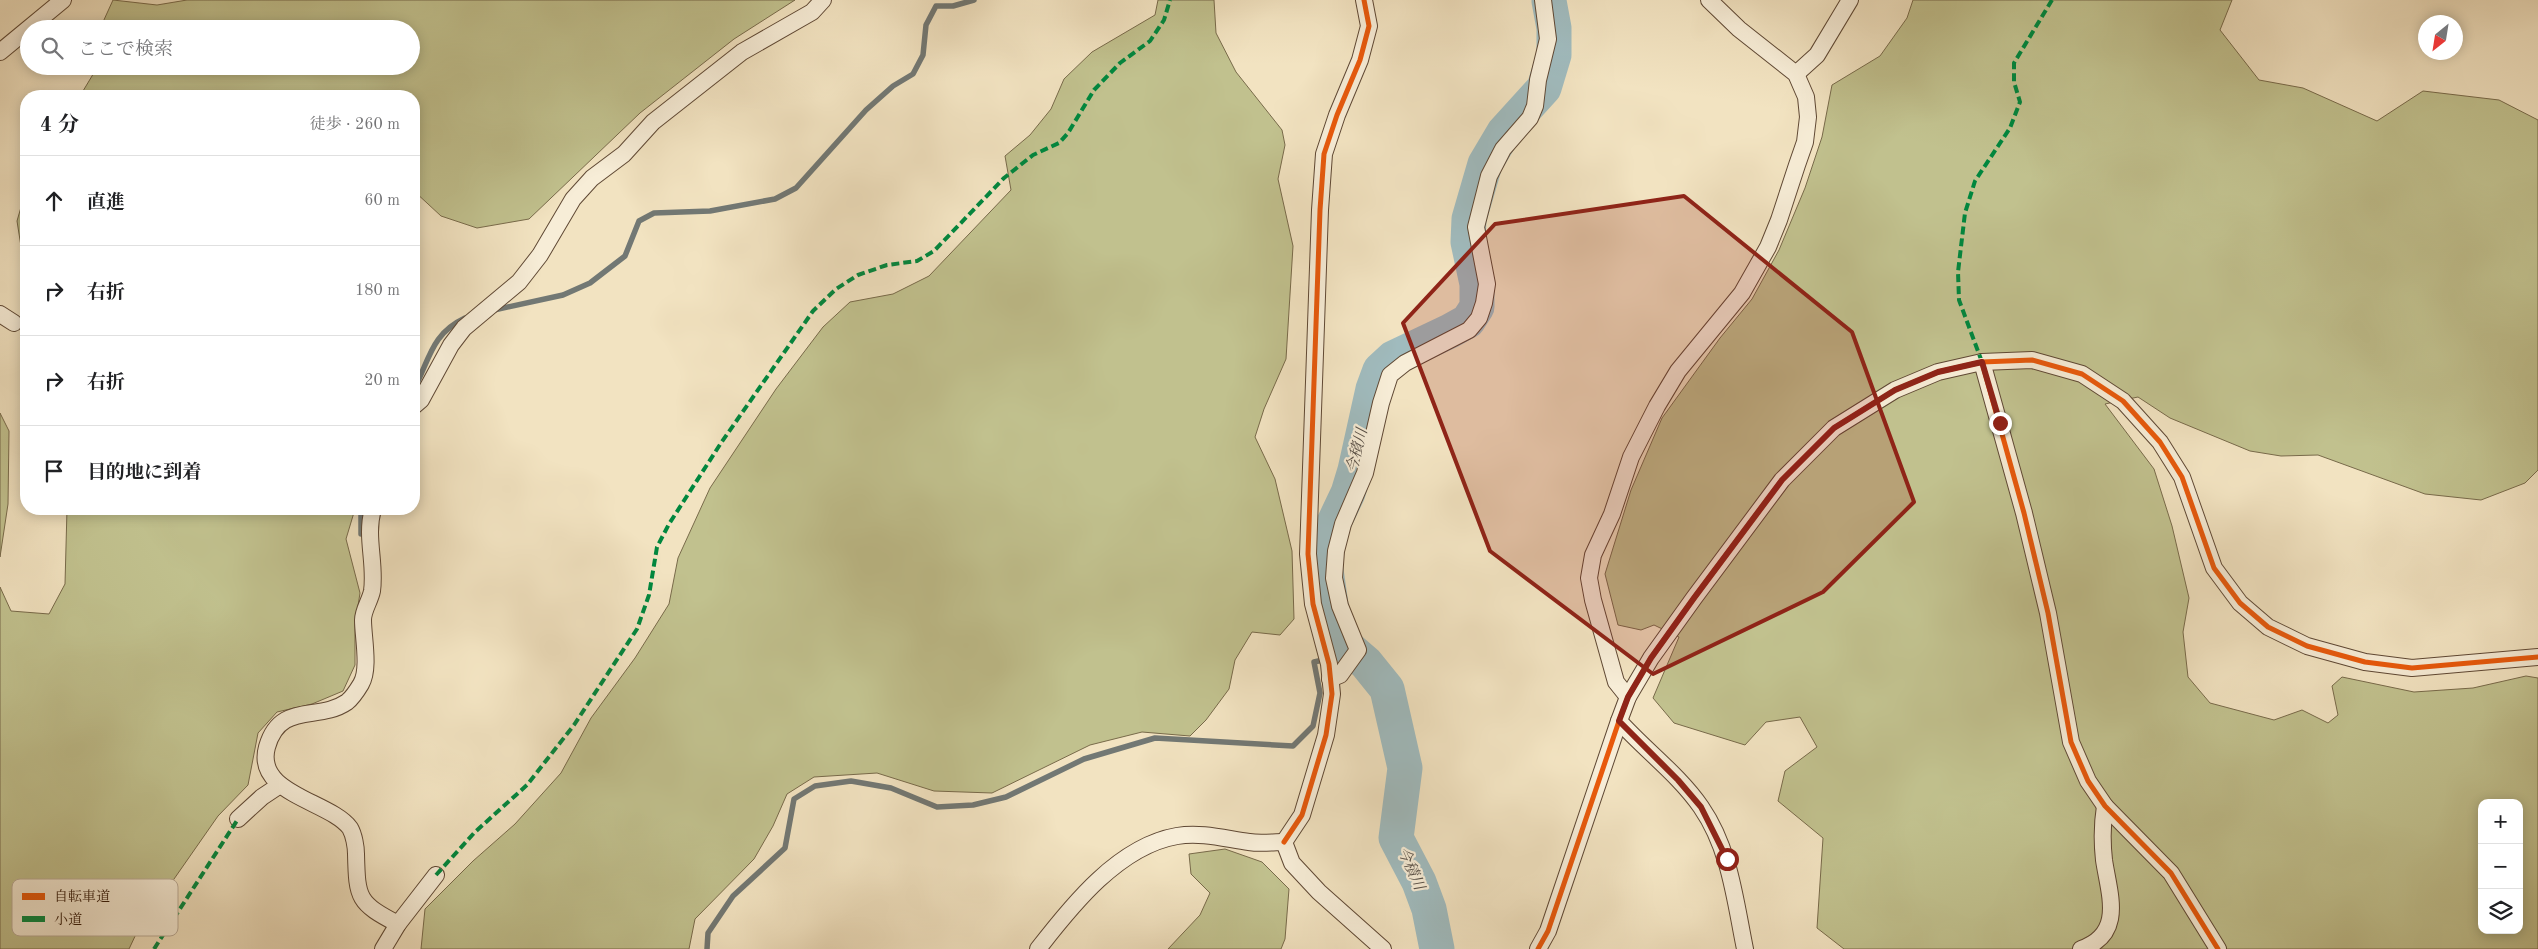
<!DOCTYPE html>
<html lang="ja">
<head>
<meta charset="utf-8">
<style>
	:root { --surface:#fff; --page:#f6f6f6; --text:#202124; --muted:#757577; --line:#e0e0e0 }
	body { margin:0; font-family:"Old Standard TT","Noto Serif JP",serif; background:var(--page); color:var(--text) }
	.controls { position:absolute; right:15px; bottom:15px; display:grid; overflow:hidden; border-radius:10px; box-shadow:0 2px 12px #0003 }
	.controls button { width:45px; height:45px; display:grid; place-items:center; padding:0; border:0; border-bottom:1px solid var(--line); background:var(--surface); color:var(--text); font:25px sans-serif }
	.compass { position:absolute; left:2418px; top:15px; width:45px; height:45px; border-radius:50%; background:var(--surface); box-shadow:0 2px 12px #0003; rotate:210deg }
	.stop { position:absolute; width:15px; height:15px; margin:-11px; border:4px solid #8f2418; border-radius:50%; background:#fff }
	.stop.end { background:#8f2418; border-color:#fff; box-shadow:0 1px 5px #0008 }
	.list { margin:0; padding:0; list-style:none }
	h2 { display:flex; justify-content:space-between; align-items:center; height:65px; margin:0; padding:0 20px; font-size:21px }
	h2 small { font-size:16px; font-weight:400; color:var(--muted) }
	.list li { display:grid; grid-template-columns:32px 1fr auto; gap:15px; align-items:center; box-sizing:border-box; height:90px; padding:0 20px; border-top:1px solid var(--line) }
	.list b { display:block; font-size:19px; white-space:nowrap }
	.list em { font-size:16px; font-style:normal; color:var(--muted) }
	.icon { flex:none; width:28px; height:28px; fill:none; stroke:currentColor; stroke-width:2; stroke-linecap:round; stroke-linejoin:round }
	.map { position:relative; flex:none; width:2538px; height:949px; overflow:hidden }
	.search { position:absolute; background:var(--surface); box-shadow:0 2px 12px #0003; left:20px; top:20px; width:400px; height:55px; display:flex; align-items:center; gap:12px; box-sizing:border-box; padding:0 18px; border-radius:28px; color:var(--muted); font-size:19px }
	.panel { position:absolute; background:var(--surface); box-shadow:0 2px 12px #0003; left:20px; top:90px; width:400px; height:425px; border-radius:20px }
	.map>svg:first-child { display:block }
</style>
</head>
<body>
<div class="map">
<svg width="2538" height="949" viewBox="0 0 2538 949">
	<rect width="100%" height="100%" fill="#f2e3c1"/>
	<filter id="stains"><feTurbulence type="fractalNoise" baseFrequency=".004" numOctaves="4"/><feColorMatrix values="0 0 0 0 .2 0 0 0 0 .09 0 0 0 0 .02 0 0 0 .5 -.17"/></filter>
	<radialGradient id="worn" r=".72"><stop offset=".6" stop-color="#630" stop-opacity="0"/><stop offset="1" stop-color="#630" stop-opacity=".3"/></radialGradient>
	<!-- green -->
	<g fill="#c1c18e" stroke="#786a4a" fill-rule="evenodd">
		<polygon points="113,0 157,5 187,0 795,0 734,39 640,113 529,219 477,228 441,216 414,191 414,96 80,96 98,66 411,66 411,29 103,29 103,22"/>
		<polygon points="1158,0 1214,0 1216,33 1236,72 1282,130 1285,145 1278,179 1293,246 1286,359 1264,409 1255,437 1275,479 1292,551 1294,619 1280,635 1252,632 1235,660 1229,689 1206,720 1190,736 1142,732 1090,745 992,793 934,791 877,773 814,777 787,794 773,826 754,859 695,919 689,949 421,949 425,909 473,861 515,824 561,773 591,718 635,658 669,604 678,558 710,488 776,389 823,327 850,302 893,294 929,276 1011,190 1005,156 1030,135 1051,109 1064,79 1092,52 1155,15"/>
		<path d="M1913,0h319l-12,30 39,50 44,8 74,33 46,-30 76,9 39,20v350l-13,13 -44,17 -56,-6 -107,-39 -37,1 -31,-5 -80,-33 -32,-21 -33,7 49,65 18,57 17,72 -6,34 5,45 22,26 64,17 28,-10 26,13 10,-8 -6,-29 10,-9 72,15 59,-4 53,-12 12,2v271h-694l-27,-21 6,-90 -45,-37 7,-30 32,-24 -17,-30 -34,5 -21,23 -71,-22 -21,-25 26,-61 -25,-12 -13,5 -23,-5 -13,-51 26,-84 31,-72 58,-80 32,-39 27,-49 26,-62 17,-51 10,-52 48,-29 27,-38zM2482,803h37v127h-37z"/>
		<polygon points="26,190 26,278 17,221"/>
		<polygon points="0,413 9,431 8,504 0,557"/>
		<polygon points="67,509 355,509 346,539 360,593 355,625 355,665 343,691 312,704 277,712 258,733 248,785 218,816 137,932 129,949 0,949 0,587 11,611 49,614 65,584"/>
		<polygon points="1225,849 1262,862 1289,889 1285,939 1281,949 1168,949 1200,915 1210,893 1191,874 1189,854"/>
	</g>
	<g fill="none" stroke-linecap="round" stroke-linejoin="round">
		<!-- stream -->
		<g stroke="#727874" stroke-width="5.5">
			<polyline points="494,310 563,295 590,283 625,256 639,221 654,213 710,211 775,199 796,188 866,110 893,86 913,74 923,55 926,25 936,6 953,6 974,0"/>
			<path d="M414,389c16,-30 17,-55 51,-71"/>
			<polyline points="361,534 361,509"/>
			<polyline points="707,949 708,933 733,896 785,848 794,799 815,786 851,781 891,788 937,807 973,805 1006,797 1084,759 1155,738 1293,746 1313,726 1320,693 1314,662 1341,656 1344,644"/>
		</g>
		<!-- river -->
		<polyline stroke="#a0bbbe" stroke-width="35" points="1437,949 1429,909 1419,882 1396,838 1405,768 1387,689 1366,663 1344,644 1332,612 1325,563 1330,531 1348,493 1355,470 1373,389 1380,370 1393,358 1450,331 1468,321 1477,307 1477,284 1468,242 1469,219 1485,164 1504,132 1544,88 1554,55 1554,28 1549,1"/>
		<defs>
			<g id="minor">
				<polyline points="0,52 63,0"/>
				<polyline points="1796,74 1817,55 1850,0"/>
				<polyline points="0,314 14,323"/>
				<polyline points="1982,362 2024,513 2048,613 2071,742 2088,781 2105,806 2171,873 2218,949"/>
				<polyline points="414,406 421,400 451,345 464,328 519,282 540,255 573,199 592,178 624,154 653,122 742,52 812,12 823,0"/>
				<path d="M373,509c-8,28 3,54 -1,82 -2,10 -9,19 -9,29 0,17 7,49 -2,64 -3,5 -9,14 -14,18 -29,20 -67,-1 -80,45 -13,47 63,54 83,81 4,7 6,19 6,26 1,45 2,49 42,70"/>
				<polyline points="1330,679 1340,675 1358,650 1340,606 1334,578 1336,551 1343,524 1365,473 1381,403 1390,375 1405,363 1469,330 1479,318 1484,303 1487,284 1476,227 1489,176 1503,149 1530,118 1535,106 1538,80 1548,39 1543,0"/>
				<polyline points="1628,697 1616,682 1593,600 1589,578 1593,555 1612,514 1631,457 1657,406 1678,371 1742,293 1768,247 1779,220 1797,165 1805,142 1808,117 1806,97 1796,74 1739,29 1709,0"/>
				<path d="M1619,721c26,29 60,54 82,86 29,42 34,93 44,142"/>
				<polyline points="238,819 262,797 280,785"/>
				<polyline points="1284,842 1302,815 1326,735 1332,694 1329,664 1313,604 1308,554 1320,210 1324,154 1337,115 1360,60 1369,26 1364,0"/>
				<polyline points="1284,842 1292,863 1319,892 1383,949"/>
				<polyline points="383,949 398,924 436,875"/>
				<path d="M1038,949c34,-44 81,-103 139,-113 25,-4 49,3 72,6 12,2 24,0 35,0"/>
				<polyline points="1538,949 1548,931 1619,721 1628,697 1651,658 1694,598 1782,480 1834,428 1895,390 1938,372 1982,362 2032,360 2082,374 2123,401 2160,442 2182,477 2214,568 2240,603 2268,627 2307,646 2365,662 2412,668 2538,657"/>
				<path d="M2081,949c44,-15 28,-55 23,-89 -2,-18 -2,-35 1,-54"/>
			</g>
		</defs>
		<!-- minor casing -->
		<use href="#minor" stroke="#5f4834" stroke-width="18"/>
		<!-- minor -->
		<use href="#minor" stroke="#f7edd7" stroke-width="16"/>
		<!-- quiet -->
		<g stroke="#00873e" stroke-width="4" stroke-dasharray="8 4" stroke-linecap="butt">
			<polyline points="1982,362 1959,300 1958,272 1965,213 1975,181 2010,128 2020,102 2014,82 2014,63 2052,0"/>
			<polyline points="436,875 475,832 527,785 574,725 637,629 649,595 657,547 669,524 721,443 813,311 836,289 858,275 887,265 917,261 934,251 1004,178 1033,155 1059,143 1068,133 1094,90 1120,63 1150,41 1164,20 1170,0"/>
			<polyline points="154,949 238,819"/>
		</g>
		<defs>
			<g id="cycleway">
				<polyline points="1982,362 2024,513 2048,613 2071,742 2088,781 2105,806 2171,873 2218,949"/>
				<polyline points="1284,842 1302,815 1326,735 1332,694 1329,664 1313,604 1308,554 1320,210 1324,154 1337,115 1360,60 1369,26 1364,0"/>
				<polyline points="1538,949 1548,931 1619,721 1628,697 1651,658 1694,598 1782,480 1834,428 1895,390 1938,372 1982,362 2032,360 2082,374 2123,401 2160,442 2182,477 2214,568 2240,603 2268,627 2307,646 2365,662 2412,668 2538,657"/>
			</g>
		</defs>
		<!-- cycleway casing -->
		<use href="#cycleway" stroke="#f7edd7" stroke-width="8"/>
		<!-- cycleway -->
		<use href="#cycleway" stroke="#e8590c" stroke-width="5"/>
	</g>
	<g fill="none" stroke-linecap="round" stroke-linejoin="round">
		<!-- route -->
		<polyline stroke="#8f2418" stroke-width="6" points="1727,859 1701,807 1678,780 1619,721 1628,697 1651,658 1694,598 1782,480 1834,428 1895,390 1938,372 1982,362 2000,423"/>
	</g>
	<!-- marked area -->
	<path fill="#8f2418" fill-opacity="0.2" stroke="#8f2418" stroke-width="4" stroke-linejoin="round" d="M1684,196l168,136 62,170 -91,90 -170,82 -163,-123 -87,-228 92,-99z"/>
	<g text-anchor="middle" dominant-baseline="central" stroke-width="4.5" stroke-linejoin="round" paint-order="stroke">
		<!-- water labels -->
		<g font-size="15" font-style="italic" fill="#564e46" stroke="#f7edd7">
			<text transform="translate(1358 451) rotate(-76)">今積川</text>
			<text transform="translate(1410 869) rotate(66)">今積川</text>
		</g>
	</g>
	<!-- legend -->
	<rect x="12" y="879" width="166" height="57" rx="8" fill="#f7edd7" stroke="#bbac98" stroke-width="1"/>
	<rect x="22" y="893" width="23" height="7" fill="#e8590c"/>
	<rect x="22" y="916" width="23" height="6" fill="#00873e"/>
	<g font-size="14" fill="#2e1405">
		<text x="54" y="901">自転車道</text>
		<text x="54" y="924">小道</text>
	</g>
	<rect width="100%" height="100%" filter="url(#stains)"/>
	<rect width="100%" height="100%" fill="url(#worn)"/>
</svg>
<div class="controls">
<button>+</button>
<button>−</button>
<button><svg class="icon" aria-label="layers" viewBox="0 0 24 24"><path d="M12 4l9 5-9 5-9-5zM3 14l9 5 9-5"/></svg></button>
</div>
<svg class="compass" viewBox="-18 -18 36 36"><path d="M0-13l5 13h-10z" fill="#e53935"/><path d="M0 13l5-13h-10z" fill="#757577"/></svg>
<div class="stop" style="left:1727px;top:859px"></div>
<div class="stop end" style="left:2000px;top:423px"></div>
<div class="search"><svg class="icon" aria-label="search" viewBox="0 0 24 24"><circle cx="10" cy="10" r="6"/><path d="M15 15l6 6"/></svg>ここで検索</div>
<section class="panel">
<h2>4 分<small>徒歩 · 260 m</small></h2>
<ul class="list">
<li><svg class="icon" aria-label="ahead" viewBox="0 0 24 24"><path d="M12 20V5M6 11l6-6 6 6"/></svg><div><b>直進</b></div><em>60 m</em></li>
<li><svg class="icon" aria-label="right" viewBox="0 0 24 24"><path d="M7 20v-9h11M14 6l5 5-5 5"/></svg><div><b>右折</b></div><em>180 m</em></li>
<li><svg class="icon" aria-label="right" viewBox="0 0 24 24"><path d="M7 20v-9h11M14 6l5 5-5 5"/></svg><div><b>右折</b></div><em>20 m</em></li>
<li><svg class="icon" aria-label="arrive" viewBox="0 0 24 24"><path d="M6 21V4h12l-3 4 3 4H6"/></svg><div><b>目的地に到着</b></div></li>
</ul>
</section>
</div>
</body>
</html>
